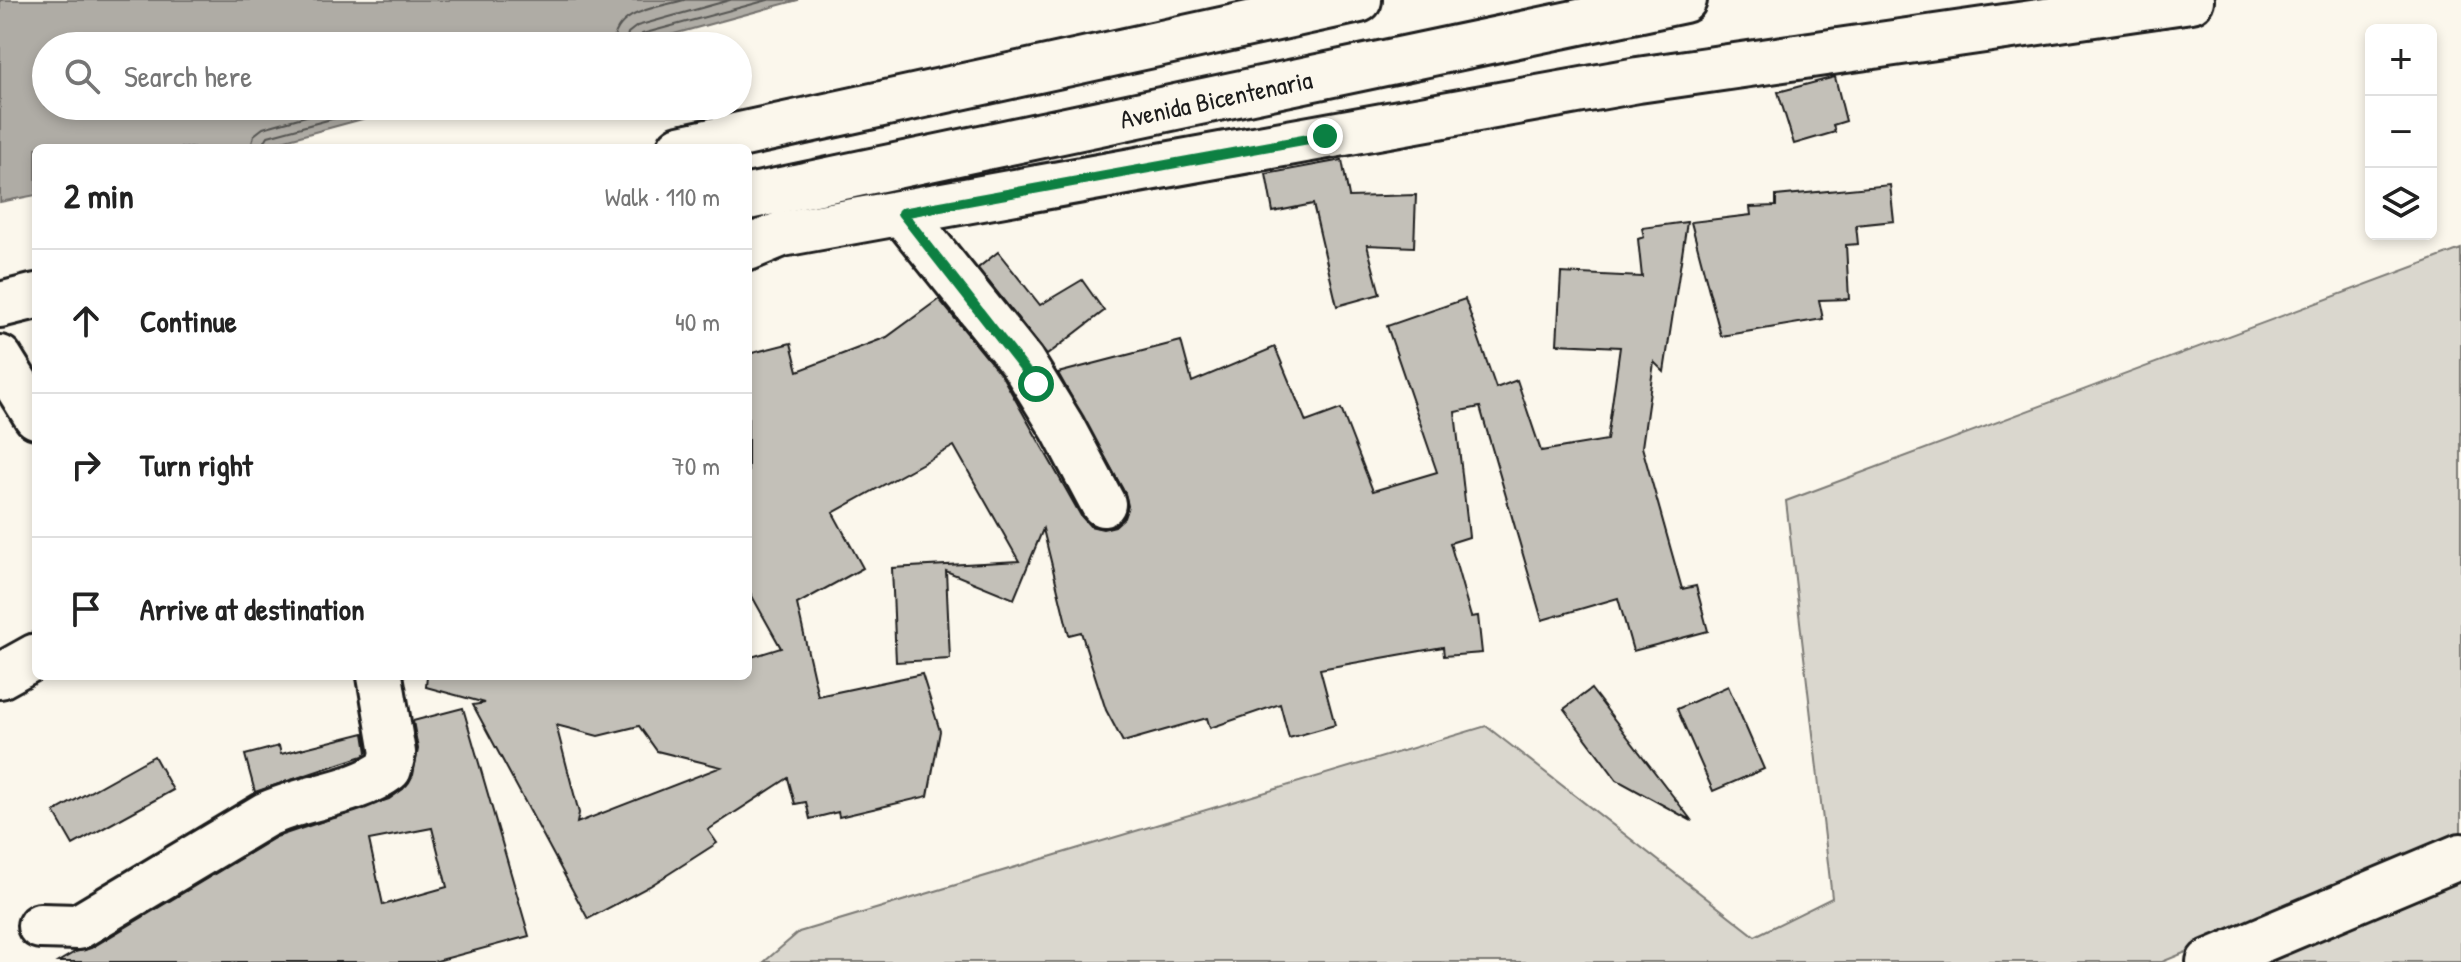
<!DOCTYPE html>
<html lang="en">
<head>
<meta charset="utf-8">
<style>
	:root { --surface:#fff; --page:#f6f6f6; --text:#222; --muted:#767676; --line:#e0e0e0 }
	body { margin:0; font-family:"Patrick Hand",sans-serif; background:var(--page); color:var(--text) }
	.controls { position:absolute; right:24px; top:24px; display:grid; overflow:hidden; border-radius:12px; box-shadow:0 4px 12px #0003 }
	.controls button { width:72px; height:72px; display:grid; place-items:center; padding:0; border:0; border-bottom:2px solid var(--line); background:var(--surface); color:var(--text); font:40px sans-serif }
	.stop { position:absolute; width:24px; height:24px; margin:-18px; border:6px solid #0b8043; border-radius:50%; background:#fff }
	.stop.end { background:#0b8043; border-color:#fff; box-shadow:0 2px 8px #0008 }
	.list { margin:0; padding:0; list-style:none }
	h2 { display:flex; justify-content:space-between; align-items:center; height:104px; margin:0; padding:0 32px; font-size:34px }
	h2 small { font-size:26px; font-weight:400; color:var(--muted) }
	.list li { display:grid; grid-template-columns:52px 1fr auto; gap:24px; align-items:center; box-sizing:border-box; height:144px; padding:0 32px; border-top:2px solid var(--line) }
	.list b { display:block; font-size:30px; white-space:nowrap }
	.list em { font-size:26px; font-style:normal; color:var(--muted) }
	.icon { flex:none; width:44px; height:44px; fill:none; stroke:currentColor; stroke-width:2; stroke-linecap:round; stroke-linejoin:round }
	.map { position:relative; flex:none; width:2461px; height:962px; overflow:hidden }
	.search { position:absolute; background:var(--surface); box-shadow:0 4px 12px #0003; left:32px; top:32px; width:720px; height:88px; display:flex; align-items:center; gap:20px; box-sizing:border-box; padding:0 28px; border-radius:44px; color:var(--muted); font-size:30px }
	.panel { position:absolute; background:var(--surface); box-shadow:0 4px 12px #0003; left:32px; top:144px; width:720px; height:536px; border-radius:12px }
	.map>svg:first-child { display:block }
</style>
</head>
<body>
<div class="map">
<svg width="2461" height="962" viewBox="0 0 2461 962">
	<rect width="100%" height="100%" fill="#fbf7ec"/>
	<filter id="ink" filterUnits="userSpaceOnUse"><feTurbulence type="fractalNoise" baseFrequency=".0125" numOctaves="2"/><feDisplacementMap in="SourceGraphic" scale="16" xChannelSelector="R" yChannelSelector="G"/><feConvolveMatrix kernelMatrix="1 2 1 2 8 2 1 2 1" color-interpolation-filters="sRGB"/></filter>
	<g filter="url(#ink)">
		<!-- green -->
		<g fill="#dad7ce" stroke="#7b7a75" stroke-width="2">
			<polygon points="2461,249 2461,839 2162,962 764,962 799,932 1486,726 1755,936 1832,898 1786,501"/>
			<polygon points="2461,878 2461,962 2261,962"/>
		</g>
		<!-- water -->
		<polygon fill="#afaca5" stroke="#74726e" stroke-width="2" points="0,0 798,0 630,46 46,46 46,106 410,106 256,148 36,148 36,195 0,202"/>
		<g fill="none" stroke-linecap="round" stroke-linejoin="round">
			<!-- shore -->
			<g stroke="#575653" stroke-width="2">
				<path d="M613,46c1,-36 44,-38 71,-46"/>
				<polyline points="625,46 628,33 637,26 730,0"/>
				<polyline points="635,46 642,34 768,0"/>
				<polyline points="251,148 254,135 263,128 342,106"/>
				<polyline points="261,148 268,136 380,106"/>
			</g>
		</g>
		<!-- building -->
		<g fill="#c3c0b8" stroke="#1c1c1c" stroke-width="2" fill-rule="evenodd">
			<polygon points="1835,77 1846,121 1833,125 1835,132 1794,144 1778,92"/>
			<polygon points="1342,160 1349,197 1416,195 1414,247 1367,245 1380,294 1337,306 1313,204 1273,212 1266,174"/>
			<polygon points="1890,185 1894,221 1856,225 1858,244 1846,245 1849,299 1819,300 1823,319 1721,336 1691,222 1751,215 1750,207 1776,206 1776,196"/>
			<path d="M1687,222l-23,150 -10,-10 -12,85 40,142 14,-3 12,45 -75,20 -15,-53 -76,22 -62,-213 -25,5 14,125 -19,6 21,74 7,-1 4,37 -38,3 -1,-9 -123,22 15,56 -46,13 -9,-34 -70,24 -3,-10 -84,24 -17,-32 -25,-78 -12,3 -26,-106 -29,70 -68,-28 4,88 -54,3 -4,-94 127,-7 -65,-115 -121,67 30,55 -66,36 21,92 104,-22 18,57 -12,65 -89,21 -1,-5 -28,7 -4,-17 -11,2 -7,-26 -80,52 9,13 -67,43 -62,33 -115,-214 12,-2 -59,-16 1,-11h321v-18l33,-10 -33,-59v-235l43,-11 7,28 89,-34 52,-38 63,77 79,140 9,10 13,3 12,-3 9,-8 4,-12 -3,-13 -67,-120 123,-32 11,41 83,-35 31,75 35,-13 32,82 64,-19 -50,-146 78,-27 31,89 21,-8 24,71 66,-11 13,-93 -63,-3 4,-71 81,4 -4,-38 6,-2 -2,-9zM556,725l42,11 41,-10 18,25 64,16 -144,56 2,-10z"/>
			<polygon points="998,252 1040,305 1082,280 1104,311 1047,355 978,268"/>
			<polygon points="1728,686 1764,769 1713,791 1677,709"/>
			<polygon points="1591,689 1692,821 1617,780 1564,709"/>
			<path d="M463,708l66,228 -96,26h-375l17,-10 16,-4 185,-111 113,-38 14,-10 10,-14 5,-26 -5,-28zM432,828l15,59 -64,18 -14,-65z"/>
			<polygon points="364,733 367,752 363,756 255,792 245,755 279,746 281,754"/>
			<polygon points="154,756 173,790 73,845 54,812"/>
		</g>
		<g fill="none" stroke-linecap="round" stroke-linejoin="round">
			<defs>
				<g id="minor">
					<polyline points="680,148 1359,0"/>
					<polyline points="748,197 1684,0"/>
					<polyline points="902,213 1022,362 1062,427 1103,504"/>
					<polyline points="748,248 782,234 1638,80 2191,0"/>
					<polyline points="0,305 36,296"/>
					<polyline points="0,358 36,416"/>
					<polyline points="0,676 36,656"/>
					<path d="M40,926l38,1 187,-112c39,-19 90,-20 124,-46l4,-16 -13,-77"/>
					<polyline points="2209,962 2461,856"/>
				</g>
			</defs>
			<!-- minor casing -->
			<use href="#minor" stroke="#1c1c1c" stroke-width="50"/>
			<!-- minor -->
			<use href="#minor" stroke="#fbf7ec" stroke-width="44"/>
		</g>
	</g>
	<g fill="none" stroke-linecap="round" stroke-linejoin="round" filter="url(#ink)">
		<!-- route -->
		<polyline stroke="#0b8043" stroke-width="10" points="1036,384 902,213 1325,136"/>
	</g>
	<g text-anchor="middle" dominant-baseline="central" stroke-width="7" stroke-linejoin="round" paint-order="stroke">
		<!-- street labels -->
		<g font-size="26" fill="#1c1c1c" stroke="#fbf7ec">
			<text transform="translate(1216 99) rotate(-12)">Avenida Bicentenaria</text>
		</g>
	</g>
</svg>
<div class="controls">
<button>+</button>
<button>−</button>
<button><svg class="icon" aria-label="layers" viewBox="0 0 24 24"><path d="M12 4l9 5-9 5-9-5zM3 14l9 5 9-5"/></svg></button>
</div>
<div class="stop" style="left:1036px;top:384px"></div>
<div class="stop end" style="left:1325px;top:136px"></div>
<div class="search"><svg class="icon" aria-label="search" viewBox="0 0 24 24"><circle cx="10" cy="10" r="6"/><path d="M15 15l6 6"/></svg>Search here</div>
<section class="panel">
<h2>2 min<small>Walk · 110 m</small></h2>
<ul class="list">
<li><svg class="icon" aria-label="ahead" viewBox="0 0 24 24"><path d="M12 20V5M6 11l6-6 6 6"/></svg><div><b>Continue</b></div><em>40 m</em></li>
<li><svg class="icon" aria-label="right" viewBox="0 0 24 24"><path d="M7 20v-9h11M14 6l5 5-5 5"/></svg><div><b>Turn right</b></div><em>70 m</em></li>
<li><svg class="icon" aria-label="arrive" viewBox="0 0 24 24"><path d="M6 21V4h12l-3 4 3 4H6"/></svg><div><b>Arrive at destination</b></div></li>
</ul>
</section>
</div>
</body>
</html>
